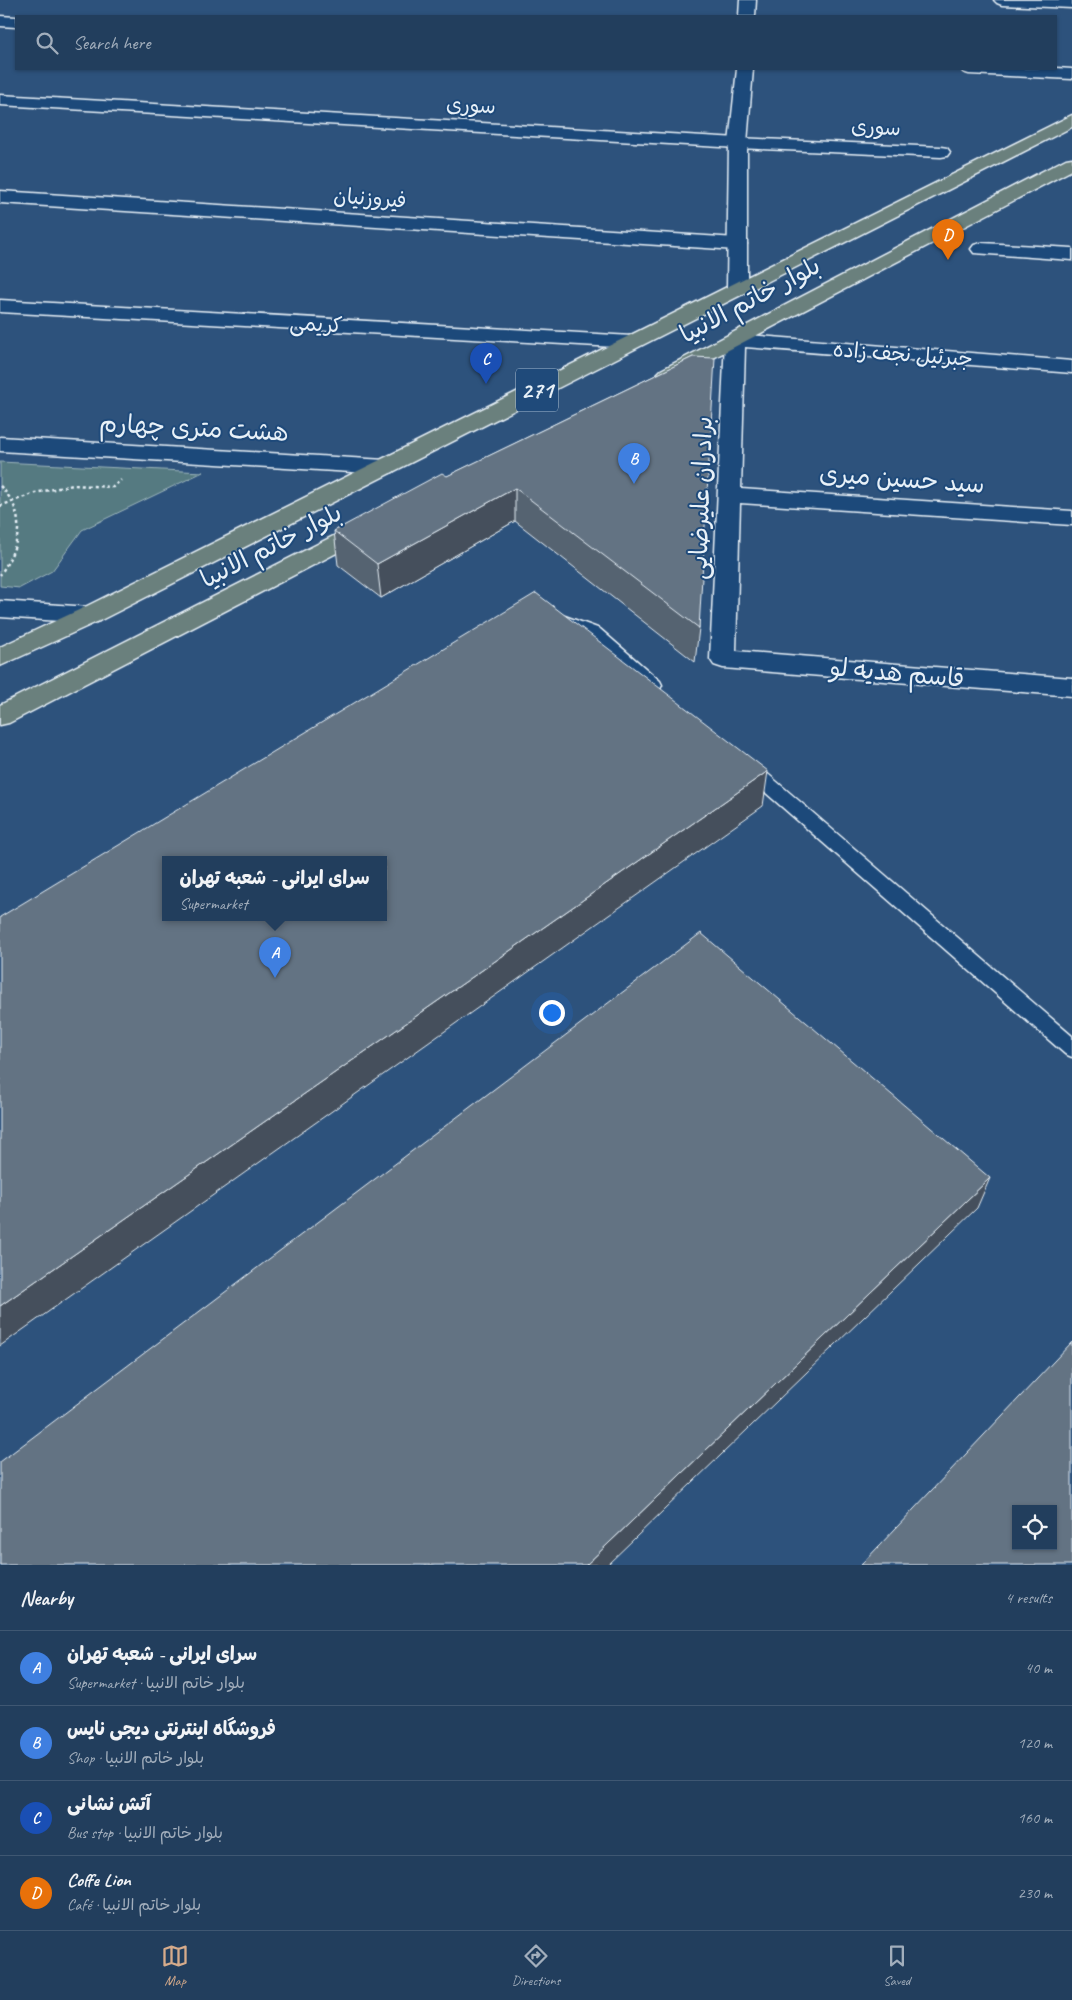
<!DOCTYPE html>
<html lang="en">
<head>
<meta charset="utf-8">
<style>
	:root { --surface:#223e5d; --page:#2a4563; --text:#f1f3f6; --muted:#a2aebc; --line:#3f5772; --accent:#d6ab8b }
	body { margin:0; font-family:Caveat,"Playpen Sans Arabic",sans-serif; background:var(--page); color:var(--text) }
	.controls { position:absolute; right:15px; bottom:15px; display:grid; overflow:hidden; border-radius:0px; box-shadow:0 1px 4px #0004 }
	.controls button { width:45px; height:45px; display:grid; place-items:center; padding:0; border:0; border-bottom:1px solid var(--line); background:var(--surface); color:var(--text); font:25px sans-serif }
	.you { position:absolute; left:551px; top:1012px; width:18px; height:18px; margin:-12px; border:4px solid #fff; border-radius:50%; background:#1a73e8; box-shadow:0 0 0 8px #1a73e833 }
	.badge { display:grid; place-items:center; width:32px; height:32px; border-radius:50%; background:var(--accent); color:#fff; font-size:16px; font-weight:700 }
	.pin { position:absolute; translate:-50% -41px; filter:drop-shadow(0 1px 2px #0008) }
	.pin::after { content:''; position:absolute; top:26px; width:18px; height:15px; background:inherit; clip-path:polygon(0 0,100% 0,50% 100%) }
	.popup { position:absolute; left:162px; top:856px; width:225px; height:65px; box-sizing:border-box; display:grid; place-content:center; border-radius:0px; background:var(--surface); filter:drop-shadow(0 1px 4px #0005); font-size:16px; white-space:nowrap; color:var(--muted) }
	.popup b { font-size:19px; color:var(--text) }
	.popup::after { content:''; position:absolute; left:50%; top:100%; margin-left:-10px; border:10px solid transparent; border-top-color:var(--surface) }
	.list { margin:0; padding:0; list-style:none }
	h2 { display:flex; justify-content:space-between; align-items:center; height:65px; margin:0; padding:0 20px; font-size:21px }
	h2 small { font-size:16px; font-weight:400; color:var(--muted) }
	.list li { display:grid; grid-template-columns:32px 1fr auto; gap:15px; align-items:center; box-sizing:border-box; height:75px; padding:0 20px; border-top:1px solid var(--line) }
	.list b { display:block; font-size:19px; white-space:nowrap }
	.list p { margin:0; font-size:16px; white-space:nowrap; color:var(--muted) }
	.list em { font-size:16px; font-style:normal; color:var(--muted) }
	.icon { flex:none; width:28px; height:28px; fill:none; stroke:currentColor; stroke-width:2; stroke-linecap:round; stroke-linejoin:round }
	.map { position:relative; flex:none; width:1072px; height:1565px; overflow:hidden }
	.search { position:absolute; background:var(--surface); box-shadow:0 1px 4px #0004; left:15px; right:15px; top:15px; height:55px; display:flex; align-items:center; gap:12px; box-sizing:border-box; padding:0 18px; border-radius:0px; color:var(--muted); font-size:19px }
	.sheet { height:365px; background:var(--surface) }
	nav { display:flex; justify-content:space-around; align-items:center; box-sizing:border-box; height:70px; border-top:1px solid var(--line); background:var(--surface); font-size:14px; color:var(--muted) }
	nav a { display:grid; justify-items:center; gap:2px }
	nav .on { color:var(--accent) }
	.map>svg:first-child { display:block }
</style>
</head>
<body>
<div class="map">
<svg width="1072" height="1565" viewBox="0 0 1072 1565">
	<rect width="100%" height="100%" fill="#2d527c"/>
	<filter id="ink" filterUnits="userSpaceOnUse"><feTurbulence type="fractalNoise" baseFrequency=".02" numOctaves="2"/><feDisplacementMap in="SourceGraphic" scale="10" xChannelSelector="R" yChannelSelector="G"/><feConvolveMatrix kernelMatrix="1 2 1 2 8 2 1 2 1" color-interpolation-filters="sRGB"/></filter>
	<g filter="url(#ink)">
		<!-- green -->
		<polygon fill="#547a81" stroke="#9eb6bc" points="0,462 203,472 82,530 52,571 20,588 0,586"/>
		<g fill="none" stroke-linecap="round" stroke-linejoin="round">
			<defs>
				<g id="service">
					<polygon points="562,615 600,629 660,681 662,685 660,689 654,691 648,689 588,637 556,624 554,620 556,616"/>
					<polygon points="749,762 755,763 1072,1036 1072,1057 1065,1054 743,773 740,768 743,763"/>
				</g>
				<g id="minor">
					<polygon points="994,0 1072,0 1072,8 1002,5 997,3"/>
					<polygon points="0,16 16,17 16,27 0,26"/>
					<polygon points="1056,68 1072,69 1072,79 969,74 963,72 961,69"/>
					<polygon points="0,95 738,138 941,147 947,148 950,152 947,156 941,157 738,148 0,105"/>
					<polygon points="0,191 737,238 744,240 747,244 744,248 737,250 0,203"/>
					<polygon points="981,243 1072,248 1072,260 974,253 971,249 974,245"/>
					<polygon points="0,300 632,336 639,338 642,342 639,346 632,348 0,312"/>
					<polygon points="735,334 1072,361 1072,373 745,347 741,489 1072,511 1072,525 740,503 736,651 1072,678 1072,696 723,668 714,665 710,659 725,340 728,336"/>
					<polygon points="0,437 385,460 393,462 396,467 393,472 385,474 0,451"/>
					<polygon points="0,601 90,607 99,609 102,615 99,621 90,623 0,617"/>
				</g>
				<g id="secondary">
					<polygon points="740,0 756,0 755,16 739,16"/>
					<polygon points="737,69 753,69 747,143 747,288 744,292 737,294 730,292 727,288 729,143"/>
				</g>
				<g id="primary">
					<polygon points="1072,115 1072,127 99,621 0,666 0,647 81,609"/>
					<polygon points="1072,158 1072,170 675,378 668,380 661,378 657,374 661,370 1066,159"/>
					<polygon points="369,520 377,522 381,527 377,532 9,723 0,725 0,705 361,522"/>
				</g>
			</defs>
			<!-- service casing -->
			<use href="#service" stroke="#e8f1f8" stroke-width="3"/>
			<!-- minor casing -->
			<use href="#minor" stroke="#e8f1f8" stroke-width="3"/>
			<!-- secondary casing -->
			<use href="#secondary" stroke="#e8f1f8" stroke-width="3"/>
			<!-- primary casing -->
			<use href="#primary" stroke="#e8f1f8" stroke-width="3"/>
			<!-- path -->
			<g stroke="#e8f1f8" stroke-width="2.5" stroke-dasharray="3 3" stroke-linecap="butt">
				<path d="M0,486c28,28 20,59 0,89"/>
				<polyline points="0,506 35,493 73,485 113,487 121,480"/>
			</g>
			<!-- service -->
			<use href="#service" fill="#1f4a7a" fill-rule="evenodd"/>
			<!-- minor -->
			<use href="#minor" fill="#1f4a7a" fill-rule="evenodd"/>
			<!-- secondary -->
			<use href="#secondary" fill="#1f4a7a" fill-rule="evenodd"/>
			<!-- primary -->
			<use href="#primary" fill="#6a807d" fill-rule="evenodd"/>
		</g>
		<!-- wall -->
		<polygon fill="#556371" stroke="#e8f1f8" points="693,357 699,628 695,662 515,521 381,598 338,565 334,531"/>
		<!-- shaded-wall -->
		<g fill="#45505c" stroke="#e8f1f8">
			<polygon points="515,488 515,521 381,598 377,564"/>
			<polygon points="768,771 763,806 0,1346 0,1306"/>
			<polygon points="990,1178 977,1208 607,1565 586,1565"/>
		</g>
		<!-- building -->
		<g fill="#637383" stroke="#e8f1f8" fill-rule="evenodd">
			<polygon points="693,357 715,358 699,628 515,488 377,564 334,531 442,473 447,476"/>
			<path d="M536,593l232,178 -768,535v-389zM166,859h218v58h-218z"/>
			<polygon points="701,933 990,1178 586,1565 0,1565 0,1462"/>
			<path d="M1072,1342v223h-211zM1016,1509h37v37h-37z"/>
		</g>
	</g>
	<g text-anchor="middle" dominant-baseline="central" stroke-width="4" stroke-linejoin="round" paint-order="stroke">
		<!-- far-street labels -->
		<g font-size="21" fill="#e8f1f8" stroke="#1f4a7a">
			<text transform="translate(471 105) rotate(3)">سوری</text>
			<text transform="translate(876 127) rotate(3)">سوری</text>
			<text transform="translate(370 198) rotate(4)">فیروزنیان</text>
			<text transform="translate(316 324) rotate(3)">کریمی</text>
			<text transform="translate(903 354) rotate(4)">جبرئیل نجف زاده</text>
		</g>
		<!-- shield labels -->
		<rect fill="#1f4a7a" stroke="#acbfd2" stroke-width="1" x="516" y="368.5" width="42" height="43" rx="4"/>
		<g font-size="24" font-weight="bold" fill="#e8f1f8">
			<text x="537" y="390">271</text>
		</g>
		<!-- street labels -->
		<g font-size="25" fill="#e8f1f8" stroke="#1f4a7a">
			<text transform="translate(750 300) rotate(-28)">بلوار خاتم الانبیا</text>
			<text transform="translate(194 428) rotate(3)">هشت متری چهارم</text>
			<text transform="translate(902 479) rotate(4)">سید حسین میری</text>
			<text transform="translate(701 498) rotate(-88)">برادران علیرضایی</text>
			<text transform="translate(271 546) rotate(-27)">بلوار خاتم الانبیا</text>
			<text transform="translate(897 673) rotate(5)">قاسم هدیه لو</text>
		</g>
	</g>
</svg>
<div class="controls">
<button><svg class="icon" aria-label="locate" viewBox="0 0 24 24"><circle cx="12" cy="12" r="6"/><path d="M12 2v4M12 18v4M2 12h4M18 12h4"/></svg></button>
</div>
<div class="you"></div>
<div class="pin badge" style="left:275px;top:978px;background:#3f7fe0">A</div>
<div class="popup"><b>سرای ایرانی - شعبه تهران</b>Supermarket</div>
<div class="pin badge" style="left:634px;top:484px;background:#3f7fe0">B</div>
<div class="pin badge" style="left:486px;top:384px;background:#1a4fb4">C</div>
<div class="pin badge" style="left:948px;top:260px;background:#e8710a">D</div>
<div class="search"><svg class="icon" aria-label="search" viewBox="0 0 24 24"><circle cx="10" cy="10" r="6"/><path d="M15 15l6 6"/></svg>Search here</div>
</div>
<section class="sheet">
<h2>Nearby<small>4 results</small></h2>
<ul class="list">
<li><span class="badge" style="background:#3f7fe0">A</span><div><b>سرای ایرانی - شعبه تهران</b><p>Supermarket · بلوار خاتم الانبیا</p></div><em>40 m</em></li>
<li><span class="badge" style="background:#3f7fe0">B</span><div><b>فروشگاه اینترنتی دیجی نایس</b><p>Shop · بلوار خاتم الانبیا</p></div><em>120 m</em></li>
<li><span class="badge" style="background:#1a4fb4">C</span><div><b>آتش نشانی</b><p>Bus stop · بلوار خاتم الانبیا</p></div><em>160 m</em></li>
<li><span class="badge" style="background:#e8710a">D</span><div><b>Coffe Lion</b><p>Café · بلوار خاتم الانبیا</p></div><em>230 m</em></li>
</ul>
</section>
<nav>
<a class="on"><svg class="icon" aria-label="map" viewBox="0 0 24 24"><path d="M3 6l6-2 6 2 6-2v14l-6 2-6-2-6 2zM9 4v14M15 6v14"/></svg>Map</a>
<a><svg class="icon" aria-label="directions" viewBox="0 0 24 24"><path d="M12 3l9 9-9 9-9-9zM9 14v-3h6M13 9l2 2-2 2"/></svg>Directions</a>
<a><svg class="icon" aria-label="saved" viewBox="0 0 24 24"><path d="M7 4h10v16l-5-4-5 4z"/></svg>Saved</a>
</nav>
</body>
</html>
